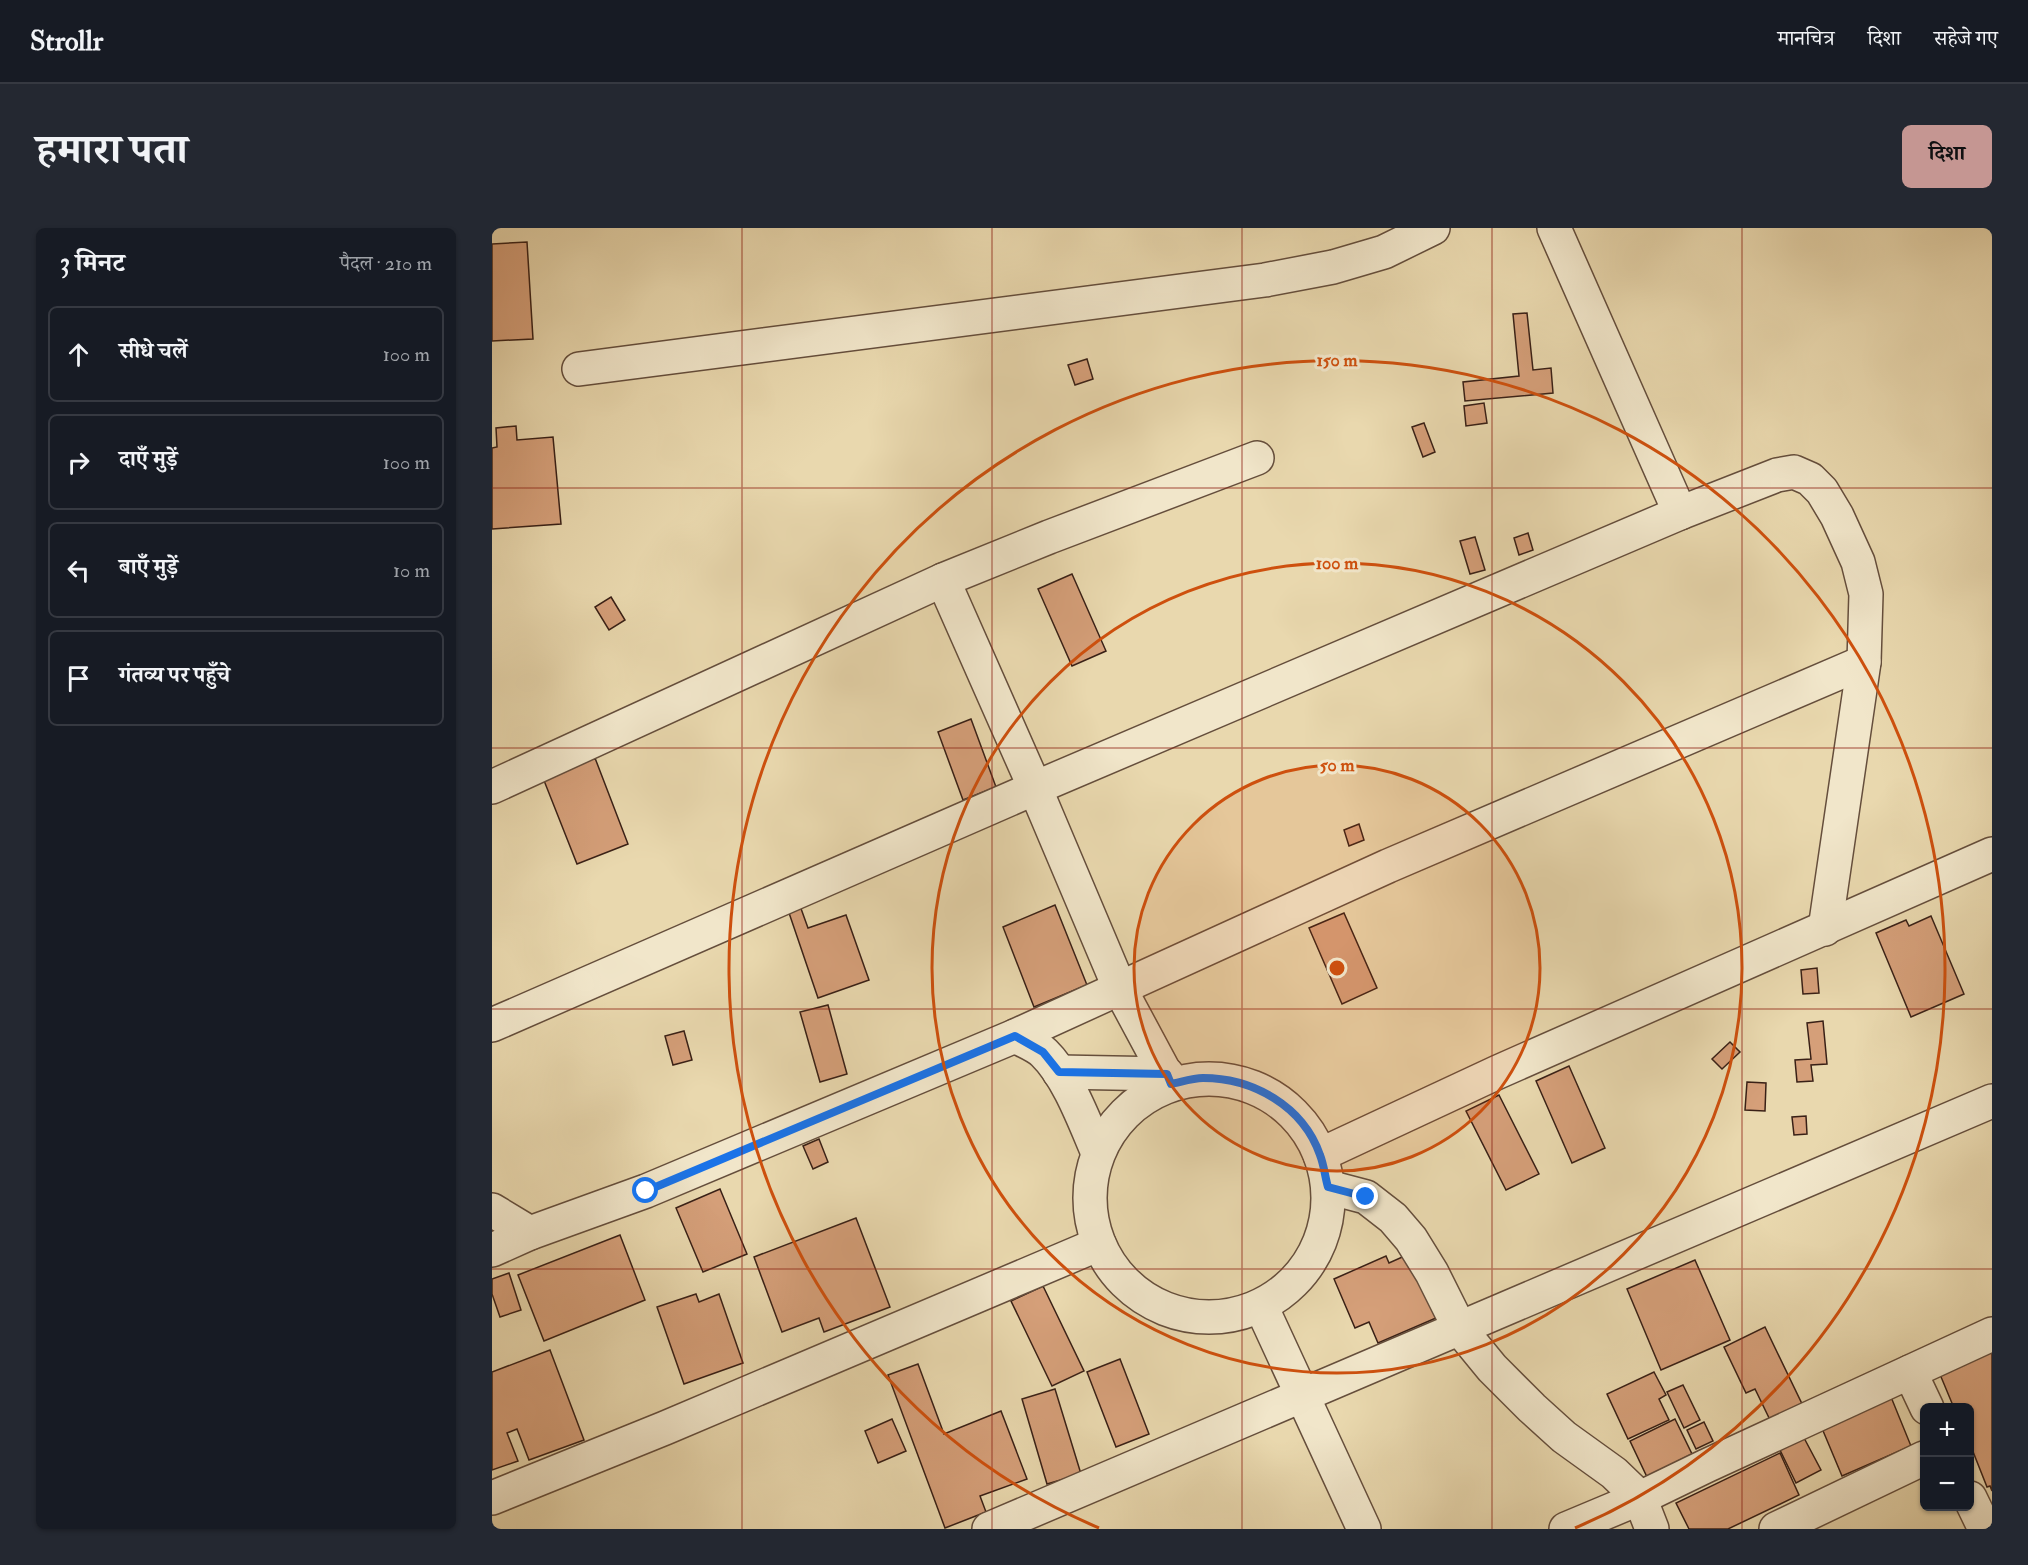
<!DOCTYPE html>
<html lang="hi">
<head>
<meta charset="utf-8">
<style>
	:root { --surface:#171b24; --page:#242831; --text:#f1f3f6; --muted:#9ea1a6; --line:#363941; --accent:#c59692 }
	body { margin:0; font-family:"IM FELL Double Pica","Noto Serif Devanagari",serif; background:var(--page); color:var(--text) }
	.controls { position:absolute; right:18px; bottom:18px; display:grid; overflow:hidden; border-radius:9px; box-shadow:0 2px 4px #0004 }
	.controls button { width:54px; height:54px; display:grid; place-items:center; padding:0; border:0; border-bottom:2px solid var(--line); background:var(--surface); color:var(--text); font:30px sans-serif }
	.stop { position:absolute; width:18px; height:18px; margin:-14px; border:4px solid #1a73e8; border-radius:50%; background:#fff }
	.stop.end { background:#1a73e8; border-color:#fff; box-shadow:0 2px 6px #0008 }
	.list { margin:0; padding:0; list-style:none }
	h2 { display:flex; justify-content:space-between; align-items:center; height:78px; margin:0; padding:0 24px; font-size:26px }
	h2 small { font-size:20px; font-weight:400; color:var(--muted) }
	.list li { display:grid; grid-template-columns:39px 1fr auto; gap:18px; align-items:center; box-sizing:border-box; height:96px; margin:0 12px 12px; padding:0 12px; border:2px solid var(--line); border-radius:9px }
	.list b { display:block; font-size:22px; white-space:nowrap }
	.list em { font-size:20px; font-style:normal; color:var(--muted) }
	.icon { flex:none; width:33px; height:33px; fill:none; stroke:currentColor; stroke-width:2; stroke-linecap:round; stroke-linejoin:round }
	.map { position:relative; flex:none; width:1500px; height:1301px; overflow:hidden; border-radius:9px }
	header { display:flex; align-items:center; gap:36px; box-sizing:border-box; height:84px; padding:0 30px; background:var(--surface); border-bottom:2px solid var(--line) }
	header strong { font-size:28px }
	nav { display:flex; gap:33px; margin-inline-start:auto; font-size:21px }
	.intro { display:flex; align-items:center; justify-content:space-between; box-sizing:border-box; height:144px; padding:0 36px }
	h1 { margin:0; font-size:42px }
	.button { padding:15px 27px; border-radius:9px; background:var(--accent); color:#111; font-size:21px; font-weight:700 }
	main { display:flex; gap:36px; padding:0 36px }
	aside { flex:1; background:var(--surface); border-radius:9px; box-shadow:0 2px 4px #0004 }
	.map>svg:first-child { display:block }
</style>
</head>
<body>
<header>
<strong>Strollr</strong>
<nav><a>मानचित्र</a><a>दिशा</a><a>सहेजे गए</a></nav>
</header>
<div class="intro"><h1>हमारा पता</h1><a class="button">दिशा</a></div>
<main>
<aside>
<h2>3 मिनट<small>पैदल · 210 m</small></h2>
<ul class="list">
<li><svg class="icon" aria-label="ahead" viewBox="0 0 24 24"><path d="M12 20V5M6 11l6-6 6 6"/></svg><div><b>सीधे चलें</b></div><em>100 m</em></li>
<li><svg class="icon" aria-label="right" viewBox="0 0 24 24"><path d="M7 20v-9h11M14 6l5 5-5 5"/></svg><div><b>दाएँ मुड़ें</b></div><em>100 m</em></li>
<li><svg class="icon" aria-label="left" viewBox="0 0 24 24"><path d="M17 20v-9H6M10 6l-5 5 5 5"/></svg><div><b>बाएँ मुड़ें</b></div><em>10 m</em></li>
<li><svg class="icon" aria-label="arrive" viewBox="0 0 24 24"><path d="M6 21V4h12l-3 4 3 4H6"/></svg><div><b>गंतव्य पर पहुँचे</b></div></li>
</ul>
</aside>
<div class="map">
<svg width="1500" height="1301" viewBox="0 0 1500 1301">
	<rect width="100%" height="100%" fill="#e9d8ae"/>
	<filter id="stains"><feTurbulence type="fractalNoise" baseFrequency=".00333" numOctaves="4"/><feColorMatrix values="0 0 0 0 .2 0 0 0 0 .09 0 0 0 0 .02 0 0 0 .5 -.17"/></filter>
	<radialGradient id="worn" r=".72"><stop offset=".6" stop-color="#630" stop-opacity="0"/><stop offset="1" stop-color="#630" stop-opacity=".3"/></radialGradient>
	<!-- building -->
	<g fill="#d59f79" stroke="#392016" stroke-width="1.5">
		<polygon points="35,14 41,111 0,113 0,16"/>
		<polygon points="1035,85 1041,142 1059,140 1061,165 973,173 971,154 1027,148 1021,86"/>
		<polygon points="595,131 601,151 583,157 576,137"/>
		<polygon points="992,175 995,195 974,198 972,178"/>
		<polygon points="932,195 943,224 931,229 920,199"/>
		<polygon points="24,198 25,212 61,209 69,296 0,301 0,220 5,219 4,200"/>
		<polygon points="1036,305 1041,322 1027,327 1022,310"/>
		<polygon points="983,309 993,342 978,346 968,313"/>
		<polygon points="580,346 614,423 580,438 546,361"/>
		<polygon points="119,369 133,392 117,402 103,379"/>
		<polygon points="479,491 504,559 471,572 446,504"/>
		<polygon points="103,530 136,616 85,636 51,550"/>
		<polygon points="867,596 872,612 857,618 852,602"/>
		<polygon points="307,675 316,700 354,687 377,752 326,770 295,679"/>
		<polygon points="563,677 595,757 542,779 511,699"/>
		<polygon points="852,685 885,760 850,776 817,700"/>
		<polygon points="1439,688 1472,766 1419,789 1384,705 1414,692 1417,698"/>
		<polygon points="1325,740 1327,765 1311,766 1309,742"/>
		<polygon points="336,777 355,846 328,854 308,784"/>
		<polygon points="1331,793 1335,836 1319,837 1321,853 1305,854 1303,832 1319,831 1315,795"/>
		<polygon points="192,803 200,832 181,837 173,808"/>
		<polygon points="1238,814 1248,824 1230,841 1220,831"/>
		<polygon points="1077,838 1113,920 1080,935 1044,853"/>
		<polygon points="1255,854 1274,855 1273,883 1253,882"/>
		<polygon points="1007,867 1047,946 1014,962 974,883"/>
		<polygon points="1314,888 1315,906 1302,907 1300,889"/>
		<polygon points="327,911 336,934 321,941 311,918"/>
		<polygon points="228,961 255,1026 211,1044 184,980"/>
		<polygon points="364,990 398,1079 332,1104 327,1090 290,1104 262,1029"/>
		<polygon points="128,1007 153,1072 52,1113 26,1047"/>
		<polygon points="917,1026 944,1090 886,1115 877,1094 863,1100 842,1051 894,1028 897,1035"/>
		<polygon points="1203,1032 1238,1112 1169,1142 1135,1061"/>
		<polygon points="17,1045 29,1082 8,1089 0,1066 0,1051"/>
		<polygon points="551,1058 592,1143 560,1158 519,1073"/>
		<polygon points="204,1066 207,1074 227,1066 251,1135 192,1156 165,1079"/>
		<polygon points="1273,1099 1312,1180 1280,1196 1263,1161 1254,1165 1232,1119"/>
		<polygon points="58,1122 92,1212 37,1232 25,1201 15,1205 26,1233 0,1242 0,1144"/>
		<polygon points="1500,1122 1500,1263 1498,1258 1495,1259 1478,1216 1478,1180 1462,1180 1447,1144"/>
		<polygon points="628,1131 657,1206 624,1219 595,1144"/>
		<polygon points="426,1136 452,1206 509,1183 535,1251 488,1268 494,1284 453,1300 396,1147"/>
		<polygon points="1162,1144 1174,1167 1167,1171 1177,1192 1136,1211 1115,1166"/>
		<polygon points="1191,1157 1208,1192 1192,1200 1175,1164"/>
		<polygon points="563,1161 589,1246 555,1256 530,1171"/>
		<polygon points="1399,1169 1419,1218 1350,1248 1329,1198"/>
		<polygon points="400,1191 414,1223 386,1235 373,1203"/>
		<polygon points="1183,1191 1200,1226 1155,1249 1138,1213"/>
		<polygon points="1212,1194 1221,1213 1204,1221 1195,1202"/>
		<polygon points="1311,1208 1329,1242 1304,1255 1287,1220"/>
		<polygon points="1288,1225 1307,1267 1236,1301 1197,1301 1184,1275"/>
	</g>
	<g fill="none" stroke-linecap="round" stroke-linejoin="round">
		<defs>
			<g id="minor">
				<polyline points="1062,0 1188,285"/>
				<polyline points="87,141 773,52 841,39 892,24 941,0"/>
				<polyline points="451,352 543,560 628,761 679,856"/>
				<polyline points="0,559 451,352 557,309 765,230"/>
				<polyline points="0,797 543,560 1188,285 1285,247 1302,244 1318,251 1330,263 1345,288 1366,334 1374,366 1372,434 1333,701"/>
				<path d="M523,808c9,5 22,10 29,17 24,23 41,70 54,100"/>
				<polyline points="567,844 675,846"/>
				<circle cx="717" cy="970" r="119"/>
				<polyline points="828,927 1006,844 1500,626"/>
				<polyline points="836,959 874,969 901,990 919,1011 940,1045 968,1101 1000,1140 1040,1180 1072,1209 1122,1245 1148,1270 1160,1301"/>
				<polyline points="0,982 38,1005"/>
				<polyline points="0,1022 38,1005 154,963 523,808 896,638 1372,434"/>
				<polyline points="769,1078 872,1301"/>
				<polyline points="1418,1144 1435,1180"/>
				<polyline points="0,1270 173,1200 607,1016"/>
				<polyline points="1478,1270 1493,1301"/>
				<polyline points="497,1301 1500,873"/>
				<polyline points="1074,1301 1148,1270 1214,1238 1500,1106"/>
				<polyline points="1284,1301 1432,1230"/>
			</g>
		</defs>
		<!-- minor casing -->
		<use href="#minor" stroke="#654e3c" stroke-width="36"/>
		<!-- minor -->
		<use href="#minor" stroke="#f1e6ca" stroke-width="33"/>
	</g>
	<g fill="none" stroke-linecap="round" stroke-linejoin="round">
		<!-- route -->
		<path stroke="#1a73e8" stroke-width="8" d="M154,963l369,-155 28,16 16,20 108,2 4,10c10,-2 22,-6 32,-6 50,0 100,28 117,77 4,10 5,22 8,32l38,10"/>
	</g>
	<!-- grid -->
	<path fill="none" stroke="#8f2418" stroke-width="1.5" stroke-opacity="0.55" d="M250,0v1301M500,0v1301M750,0v1301M1000,0v1301M1250,0v1301M0,260h1500M0,520h1500M0,781h1500M0,1041h1500"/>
	<!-- distance rings -->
	<circle cx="845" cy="740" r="203" fill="#ce500e" fill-opacity=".12"/>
	<g fill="none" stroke="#ce500e" stroke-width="3">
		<circle cx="845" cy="740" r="203"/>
		<circle cx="845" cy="740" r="405"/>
		<path d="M607 1300A608 608 0 1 1 1083 1300"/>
	</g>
	<circle cx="845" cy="740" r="9" fill="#ce500e" stroke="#f1e6ca" stroke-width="3"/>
	<g font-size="18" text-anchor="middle" font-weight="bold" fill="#ce500e" stroke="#f1e6ca" stroke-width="6" stroke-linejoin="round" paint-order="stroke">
		<text x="845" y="138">150 m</text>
		<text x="845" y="341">100 m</text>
		<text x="845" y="543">50 m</text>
	</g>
	<rect width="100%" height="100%" filter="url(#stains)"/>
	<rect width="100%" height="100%" fill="url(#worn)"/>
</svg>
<div class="controls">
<button>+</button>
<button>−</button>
</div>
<div class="stop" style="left:154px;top:963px"></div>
<div class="stop end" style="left:874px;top:969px"></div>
</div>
</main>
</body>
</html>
